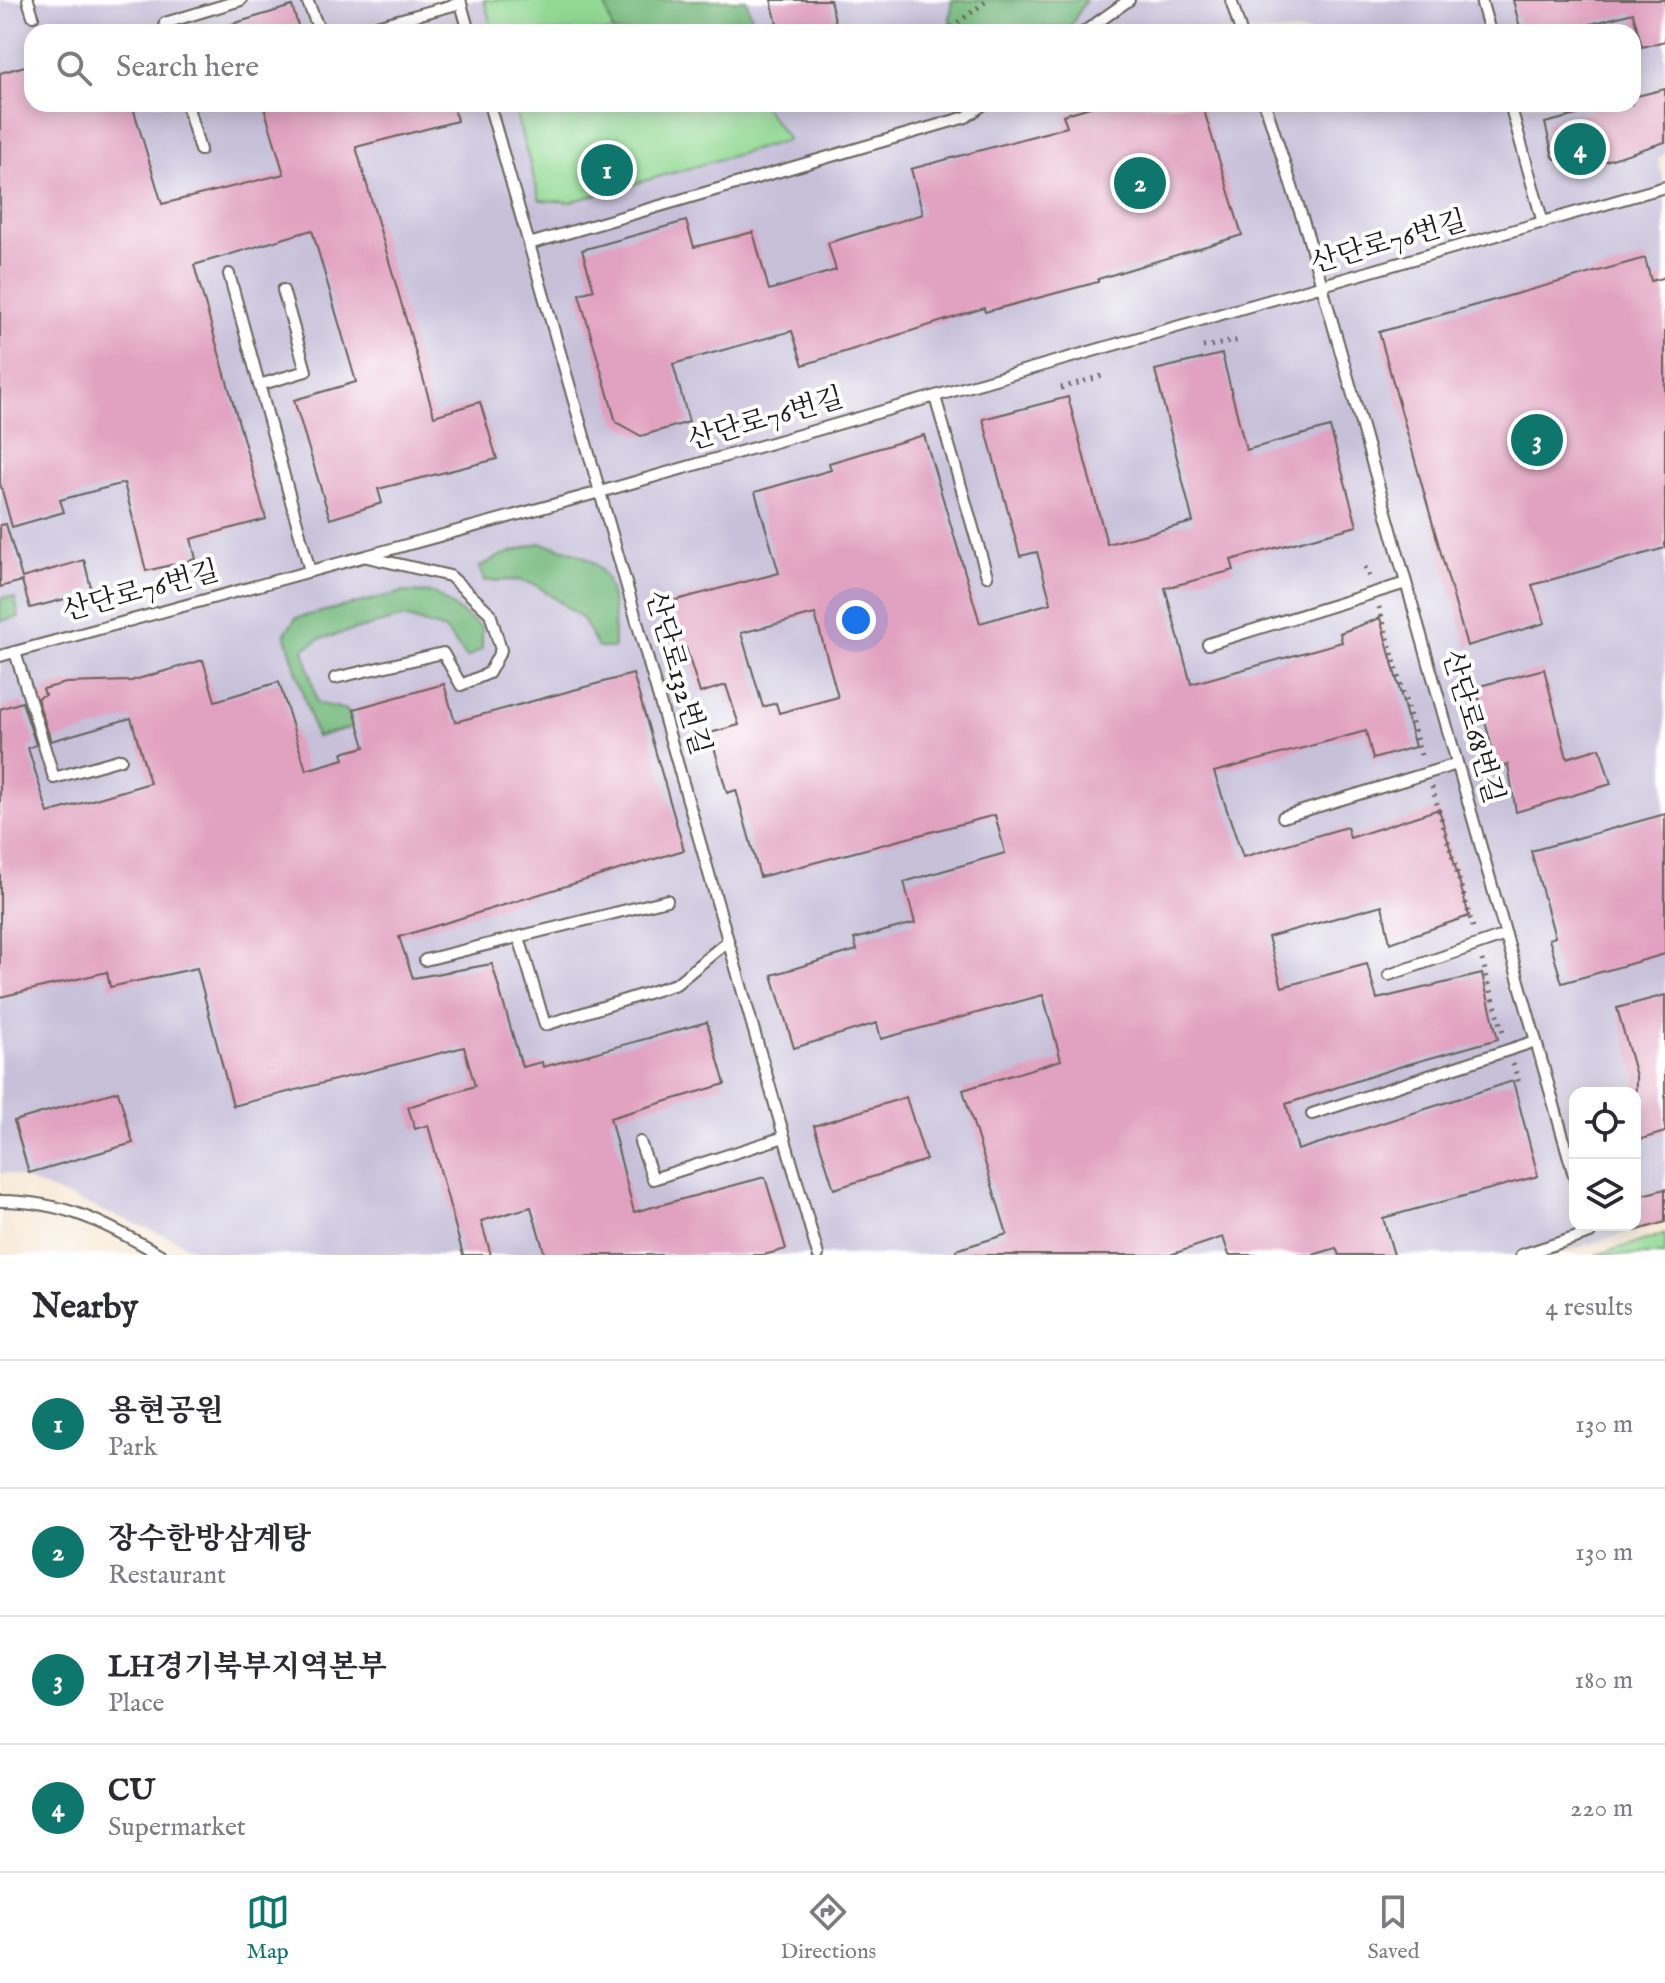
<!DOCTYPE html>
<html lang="en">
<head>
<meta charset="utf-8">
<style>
	:root { --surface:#fff; --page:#f7f7f7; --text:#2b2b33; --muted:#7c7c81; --line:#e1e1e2; --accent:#0f766e }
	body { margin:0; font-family:"IM FELL English","Noto Serif KR",serif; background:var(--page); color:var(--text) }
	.controls { position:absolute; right:24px; bottom:24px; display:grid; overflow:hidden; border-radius:16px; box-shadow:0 4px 20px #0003 }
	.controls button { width:72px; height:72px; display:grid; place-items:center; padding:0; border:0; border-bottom:2px solid var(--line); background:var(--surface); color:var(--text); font:40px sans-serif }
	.you { position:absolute; left:856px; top:620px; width:28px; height:28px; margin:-20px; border:6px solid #fff; border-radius:50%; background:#1a73e8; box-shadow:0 0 0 12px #1a73e833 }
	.badge { display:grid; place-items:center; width:52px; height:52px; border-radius:50%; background:var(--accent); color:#fff; font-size:26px; font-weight:700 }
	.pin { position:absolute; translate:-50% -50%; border:4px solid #fff; box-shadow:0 2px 8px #0006 }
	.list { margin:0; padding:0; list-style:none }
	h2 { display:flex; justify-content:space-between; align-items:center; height:104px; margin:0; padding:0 32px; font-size:34px }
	h2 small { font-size:26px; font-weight:400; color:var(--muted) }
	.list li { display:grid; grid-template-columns:52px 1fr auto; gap:24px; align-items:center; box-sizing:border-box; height:128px; padding:0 32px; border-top:2px solid var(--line) }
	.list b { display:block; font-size:30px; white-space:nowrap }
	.list p { margin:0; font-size:26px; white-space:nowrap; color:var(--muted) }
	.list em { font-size:26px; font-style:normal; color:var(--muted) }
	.icon { flex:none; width:44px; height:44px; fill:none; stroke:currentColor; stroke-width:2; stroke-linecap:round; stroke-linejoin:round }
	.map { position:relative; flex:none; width:1665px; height:1255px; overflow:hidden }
	.search { position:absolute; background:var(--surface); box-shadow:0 4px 20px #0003; left:24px; right:24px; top:24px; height:88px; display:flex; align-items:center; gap:20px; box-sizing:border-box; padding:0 28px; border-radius:24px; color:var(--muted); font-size:30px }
	.sheet { height:616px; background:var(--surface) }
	nav { display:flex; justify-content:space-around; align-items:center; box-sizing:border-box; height:112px; border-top:2px solid var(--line); background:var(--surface); font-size:22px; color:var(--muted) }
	nav a { display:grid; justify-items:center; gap:4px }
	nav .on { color:var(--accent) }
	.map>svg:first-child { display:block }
</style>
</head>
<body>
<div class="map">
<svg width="1665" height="1255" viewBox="0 0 1665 1255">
	<rect width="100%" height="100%" fill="#fff"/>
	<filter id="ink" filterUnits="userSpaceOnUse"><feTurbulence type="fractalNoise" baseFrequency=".0125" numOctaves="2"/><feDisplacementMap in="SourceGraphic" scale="16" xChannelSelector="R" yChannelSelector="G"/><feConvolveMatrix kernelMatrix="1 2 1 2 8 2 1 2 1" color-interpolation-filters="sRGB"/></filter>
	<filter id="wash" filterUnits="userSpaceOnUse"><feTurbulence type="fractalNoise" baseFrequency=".006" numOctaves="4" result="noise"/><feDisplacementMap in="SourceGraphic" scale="32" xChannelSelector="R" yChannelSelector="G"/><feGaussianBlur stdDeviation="1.8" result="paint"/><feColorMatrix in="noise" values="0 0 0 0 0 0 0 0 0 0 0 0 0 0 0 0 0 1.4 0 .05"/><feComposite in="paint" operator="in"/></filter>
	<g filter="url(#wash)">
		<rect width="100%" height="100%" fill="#f6e7d1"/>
		<!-- industrial -->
		<path fill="#c6c0d9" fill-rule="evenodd" d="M0,0h1665v154l-7,5 7,29v1033l-111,34h-1352l-26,-15 -168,-67h-8zM32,32h1601v72h-1601zM1575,1093h60v132h-60z"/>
		<!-- green -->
		<g fill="#92d993" stroke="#577a58" stroke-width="2">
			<polygon points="484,0 738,0 735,32 493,32"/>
			<polygon points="513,104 762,104 788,140 570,202 540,200"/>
			<polygon points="1665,1234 1665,1255 1596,1255"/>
		</g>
		<!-- forest -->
		<g fill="#75b97d" stroke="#486a4c" stroke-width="2">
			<polygon points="604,0 746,0 757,32 613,32"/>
			<polygon points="952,0 1086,0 1070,27 1040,27 1032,32 949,32"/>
			<path d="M539,543c73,14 75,35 75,105h-16l-15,-29 -47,-34 -19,-5 -33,1 -5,-14 21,-11z"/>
			<polygon points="404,592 434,593 482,628 482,649 467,658 445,630 405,617 320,639 304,649 317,703 347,710 351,719 349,728 316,737 285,633 296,618"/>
			<polygon points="6,597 15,598 19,617 0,621 0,599"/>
		</g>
		<g id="blocks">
			<!-- building -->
			<g fill="#e1a1c0" fill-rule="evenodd">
				<polygon points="771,0 830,0 838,32 779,32"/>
				<polygon points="1513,0 1665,0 1665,41 1642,47 1633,13 1560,32 1521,32"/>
				<polygon points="292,6 300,32 222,32 222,27"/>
				<polygon points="32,64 32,104 132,104 162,204 284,174 263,104 453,104 457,121 356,147 434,416 480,402 497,459 378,489 382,503 330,519 294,400 356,382 312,230 194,265 266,519 191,539 196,559 146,571 124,483 60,500 64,512 12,527 0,483 0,73"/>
				<polygon points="1665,89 1665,142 1572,172 1553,157 1545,123 1592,111 1590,104 1633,104 1633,97"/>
				<polygon points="1100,104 1202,104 1242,235 1098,279 1098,282 985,312 984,308 803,365 792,331 673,364 689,422 641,436 616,422 579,294 594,290 582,250 686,221 694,247 753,232 769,290 836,270 828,243 923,214 911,169 1067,127 1063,115"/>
				<polygon points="1645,258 1651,281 1665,277 1665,548 1532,585 1545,623 1467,646 1379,332"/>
				<path d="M1222,354l24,96 84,-23 27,99 -126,34 3,10 -69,18 26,96 151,-42 -2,-9 40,-15 35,129 -42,12 -7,-28 -152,41 29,85 104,-30 3,11 89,-29 30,107 -79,27 -8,-38 -114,32 14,50 85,-23 10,35 105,-25 16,65 -96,27 -116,38 12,46 215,-69 25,95 -155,42 11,37h-55l-3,-7 -23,7h-84l-6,-18 -53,18h-213l-1,-5 51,-16 -44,-144 98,-30 -18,-65 -162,44 -4,-16 -83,25 -22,-73 85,-25 -3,-11 61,-16 -11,-41 101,-29 -10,-38 -235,62 -24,-87 -9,3 -17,-60 29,-8 -13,-40 -26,8 -14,-45 -9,2 -12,-47 114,-30 -24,-81 76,-22 -2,-7 95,-28 56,188 71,-20 -14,-51 -17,4 -37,-137 85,-22 39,147 86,-22 -38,-152zM815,614l23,83 -59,16 -3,-10 -13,4 -22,-74z"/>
				<polygon points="6,524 22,578 84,560 92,592 30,608 22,581 0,587 0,525"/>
				<polygon points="203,660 215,701 279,682 306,770 344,759 342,753 365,747 354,709 444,684 455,722 633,674 684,850 399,937 413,978 492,964 522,1067 542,1062 543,1067 707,1022 725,1084 610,1118 634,1212 765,1177 786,1249 764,1255 545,1255 531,1207 481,1221 491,1255 463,1255 428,1125 415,1129 408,1107 475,1086 464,1047 233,1106 197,968 110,987 107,972 0,997 0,709 22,702 36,745 28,748 48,813 150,783 131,718 51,741 37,698 45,695 43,689 66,683 131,681"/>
				<polygon points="1544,669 1567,758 1600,748 1611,784 1516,812 1508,765 1497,767 1476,687"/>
				<polygon points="1665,814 1665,954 1562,983 1549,939 1555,937 1531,851"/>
				<polygon points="1665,995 1665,1132 1635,1141 1636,1076 1617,1008"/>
				<polygon points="118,1091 133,1143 29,1173 14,1121"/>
				<polygon points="906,1097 926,1160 834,1189 814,1126"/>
				<polygon points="1665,1189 1665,1222 1635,1231 1635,1197"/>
			</g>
		</g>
	</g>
	<g filter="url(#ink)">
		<use href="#blocks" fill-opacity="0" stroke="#68635b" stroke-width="2"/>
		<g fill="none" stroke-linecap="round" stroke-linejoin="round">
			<defs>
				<g id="service">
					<polyline points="28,0 33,16"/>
					<polyline points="307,0 320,32"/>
					<polyline points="460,0 469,32"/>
					<polyline points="1231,0 1241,32"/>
					<polyline points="1481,0 1490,32"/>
					<polyline points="167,32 165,23 241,0"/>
					<polyline points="354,32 461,3"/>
					<polyline points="1084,32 1129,0"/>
					<polyline points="187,104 200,150"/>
					<polyline points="489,104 818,1255"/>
					<polyline points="1265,104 1307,233 1575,1179"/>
					<polyline points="1510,104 1543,223"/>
					<polyline points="529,244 966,117 984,104"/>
					<polyline points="229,274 310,571"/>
					<polyline points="259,385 306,371 283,290"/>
					<polyline points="935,397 987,576"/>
					<polyline points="1208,644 1406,583"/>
					<polyline points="15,652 54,778 121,759"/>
					<polyline points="0,656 600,492 1665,187"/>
					<polyline points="335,678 443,653 461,685 489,673 501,650 490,613 450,576 367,557"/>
					<polyline points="1283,817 1457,764"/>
					<polyline points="519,937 545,1025 676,984 728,941"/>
					<polyline points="425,960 667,900"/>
					<polyline points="1389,975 1506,935"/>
					<polyline points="1312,1114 1536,1041"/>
					<polyline points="640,1142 653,1179 784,1137"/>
					<path d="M0,1201c65,0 107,23 161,54"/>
					<polyline points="1521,1255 1590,1233 1588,1225"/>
				</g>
			</defs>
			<!-- service casing -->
			<use href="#service" stroke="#68635b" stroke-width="14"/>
			<!-- path -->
			<g stroke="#68635b" stroke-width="5" stroke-dasharray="2 6" stroke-linecap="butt">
				<polyline points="945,32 988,0"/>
				<polyline points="1203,347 1241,340"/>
				<polyline points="1061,388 1102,376"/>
				<polyline points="1365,567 1370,579"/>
				<polyline points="1379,607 1422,759"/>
				<polyline points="1432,787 1474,931"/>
				<polyline points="1482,960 1504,1035"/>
				<polyline points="1513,1064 1520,1086"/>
			</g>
			<!-- service -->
			<use href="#service" stroke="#fff" stroke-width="10"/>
		</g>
	</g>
	<g text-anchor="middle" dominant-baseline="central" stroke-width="8" stroke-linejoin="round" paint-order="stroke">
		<!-- street labels -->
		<g font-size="28" fill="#1c1c1c" stroke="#fff">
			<text transform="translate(1389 243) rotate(-16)">산단로76번길</text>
			<text transform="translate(766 420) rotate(-16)">산단로76번길</text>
			<text transform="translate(141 592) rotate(-15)">산단로76번길</text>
			<text transform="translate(677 673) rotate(74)">산단로132번길</text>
			<text transform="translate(1472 727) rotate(74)">산단로68번길</text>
		</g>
	</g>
</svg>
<div class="controls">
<button><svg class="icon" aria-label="locate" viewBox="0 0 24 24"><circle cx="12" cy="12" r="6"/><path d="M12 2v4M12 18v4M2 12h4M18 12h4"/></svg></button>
<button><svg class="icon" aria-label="layers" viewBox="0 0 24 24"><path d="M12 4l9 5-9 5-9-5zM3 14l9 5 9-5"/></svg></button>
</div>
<div class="you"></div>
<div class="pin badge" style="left:607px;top:170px">1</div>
<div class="pin badge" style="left:1140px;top:183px">2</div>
<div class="pin badge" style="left:1537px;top:440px">3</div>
<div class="pin badge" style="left:1580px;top:149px">4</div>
<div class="search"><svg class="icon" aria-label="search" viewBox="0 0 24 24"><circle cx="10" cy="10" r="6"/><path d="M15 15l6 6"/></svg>Search here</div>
</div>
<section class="sheet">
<h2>Nearby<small>4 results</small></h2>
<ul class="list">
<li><span class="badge">1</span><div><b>용현공원</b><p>Park</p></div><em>130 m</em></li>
<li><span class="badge">2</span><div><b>장수한방삼계탕</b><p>Restaurant</p></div><em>130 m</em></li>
<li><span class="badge">3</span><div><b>LH경기북부지역본부</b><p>Place</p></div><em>180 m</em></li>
<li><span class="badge">4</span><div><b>CU</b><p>Supermarket</p></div><em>220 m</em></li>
</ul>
</section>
<nav>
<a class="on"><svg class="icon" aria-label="map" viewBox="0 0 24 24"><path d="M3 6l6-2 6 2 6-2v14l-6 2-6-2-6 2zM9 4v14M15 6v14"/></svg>Map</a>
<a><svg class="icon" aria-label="directions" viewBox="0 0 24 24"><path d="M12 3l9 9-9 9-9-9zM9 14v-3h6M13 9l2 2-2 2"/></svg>Directions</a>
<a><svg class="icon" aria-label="saved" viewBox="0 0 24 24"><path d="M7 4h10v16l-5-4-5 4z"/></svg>Saved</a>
</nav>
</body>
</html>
